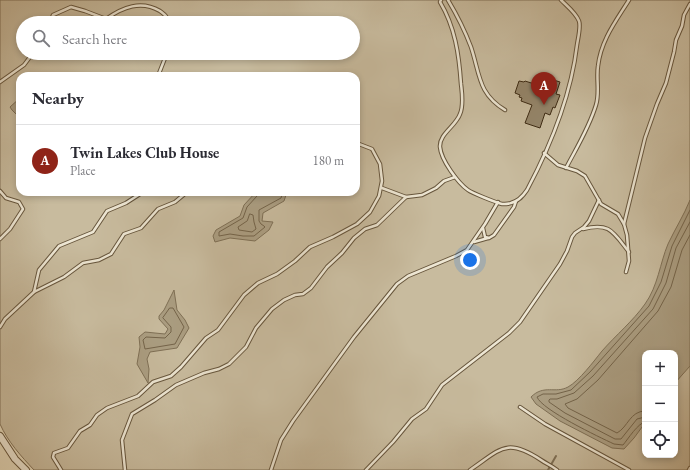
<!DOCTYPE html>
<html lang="en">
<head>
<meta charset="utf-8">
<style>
	:root { --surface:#fff; --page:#f2f2f3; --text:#2b2b33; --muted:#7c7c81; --line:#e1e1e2; --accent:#8f2418 }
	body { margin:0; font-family:"EB Garamond",serif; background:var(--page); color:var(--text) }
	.controls { position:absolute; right:12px; bottom:12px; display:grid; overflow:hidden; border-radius:8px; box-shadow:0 2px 6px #0003 }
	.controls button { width:36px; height:36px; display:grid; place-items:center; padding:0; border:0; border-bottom:1px solid var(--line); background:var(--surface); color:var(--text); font:20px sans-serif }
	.you { position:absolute; left:470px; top:260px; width:14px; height:14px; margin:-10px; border:3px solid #fff; border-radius:50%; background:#1a73e8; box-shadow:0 0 0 6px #1a73e833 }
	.badge { display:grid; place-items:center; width:26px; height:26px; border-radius:50%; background:var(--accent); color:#fff; font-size:13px; font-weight:700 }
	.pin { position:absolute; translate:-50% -33px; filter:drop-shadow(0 1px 2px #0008) }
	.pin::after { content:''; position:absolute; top:21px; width:14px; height:12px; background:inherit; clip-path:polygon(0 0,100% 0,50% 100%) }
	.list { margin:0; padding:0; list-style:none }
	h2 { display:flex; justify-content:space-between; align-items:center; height:52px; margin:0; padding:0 16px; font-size:17px }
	h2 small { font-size:13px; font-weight:400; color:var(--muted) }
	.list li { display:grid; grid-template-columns:26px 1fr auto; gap:12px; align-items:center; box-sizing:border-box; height:72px; padding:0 16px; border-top:1px solid var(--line) }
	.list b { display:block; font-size:15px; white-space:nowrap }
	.list p { margin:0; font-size:13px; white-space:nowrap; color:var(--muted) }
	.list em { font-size:13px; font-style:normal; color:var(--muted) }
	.icon { flex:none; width:22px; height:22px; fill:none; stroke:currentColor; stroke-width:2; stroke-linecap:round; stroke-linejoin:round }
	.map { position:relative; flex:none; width:690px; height:470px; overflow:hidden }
	.search { position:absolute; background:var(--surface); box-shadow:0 2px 6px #0003; left:16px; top:16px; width:344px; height:44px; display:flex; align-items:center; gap:10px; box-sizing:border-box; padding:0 14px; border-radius:22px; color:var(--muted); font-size:15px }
	.panel { position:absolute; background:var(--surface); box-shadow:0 2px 6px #0003; left:16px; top:72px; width:344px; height:124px; border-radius:12px }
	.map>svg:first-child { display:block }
</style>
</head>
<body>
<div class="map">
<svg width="690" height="470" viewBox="0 0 690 470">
	<rect width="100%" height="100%" fill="#e4d9bb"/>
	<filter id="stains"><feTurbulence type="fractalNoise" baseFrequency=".005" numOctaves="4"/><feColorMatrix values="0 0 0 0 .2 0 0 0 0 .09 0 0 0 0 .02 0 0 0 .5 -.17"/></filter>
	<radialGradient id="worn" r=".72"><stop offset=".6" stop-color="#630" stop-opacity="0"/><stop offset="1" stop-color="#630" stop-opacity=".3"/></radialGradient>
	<!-- green -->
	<path fill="#c8bb9e" stroke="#827258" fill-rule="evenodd" d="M0,0h690v470h-656c-13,-14 -26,-28 -34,-46zM23,23h330v30h-330zM20,76h336v116h-336zM645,353h30v102h-30z"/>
	<!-- water -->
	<g fill="#ab9e82" stroke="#7f7056">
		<polygon points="20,98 20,118 12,110 10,107"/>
		<polygon points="256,192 287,192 284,201 263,213 262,221 273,222 269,230 255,241 230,238 215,242 213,236 216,230 240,216 244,205"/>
		<path d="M690,200v166l-15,17v-30h-30v70l-11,15 -10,11 -12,-1 -52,-27 -24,-17 -5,-7c13,-13 24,-3 37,-10 11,-6 26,-26 34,-36 14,-16 31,-30 43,-47 13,-18 15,-41 23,-60 7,-15 16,-29 22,-44z"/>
		<polygon points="174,290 177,310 185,320 189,328 177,348 150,352 147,359 149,369 148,383 137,364 140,347 139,337 145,332 165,334 168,329 159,319 159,316 164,310"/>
	</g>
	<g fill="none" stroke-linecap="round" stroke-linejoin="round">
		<!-- shore -->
		<g stroke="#74644a" stroke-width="1">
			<polyline points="258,192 257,196 247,207 243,218 219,232 219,236 230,234 243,236 254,236 265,227 264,226 261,224 259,221 259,210 281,198 283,192"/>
			<polygon points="250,214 253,215 254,222 256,229 252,232 239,230 238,227 247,221"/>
			<polygon points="170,308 173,308 184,327 175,344 145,349 143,340 146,337 165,338 171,332 171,327 163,318"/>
			<path d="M645,411c-15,0 -17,16 -28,22l-49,-25 -3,-4 12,-5 21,-19 60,-69 13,-24 11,-37 8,-15"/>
			<polyline points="645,417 637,419 621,439 615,439 565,413 549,402 549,400 550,399 557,399 574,393 593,376 653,309 666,283 676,248 690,222"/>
			<path d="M645,422c-7,1 -17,17 -22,23l-9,-1c-15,-7 -72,-34 -77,-47l6,-3h13l15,-4 19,-18 59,-66 12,-24 11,-36 18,-36"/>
		</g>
		<!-- stream -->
		<polyline stroke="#7f7056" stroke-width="2" points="548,470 556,456"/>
	</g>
	<!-- building -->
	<polygon fill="#94856a" stroke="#3d2a13" points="550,79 560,82 556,94 560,95 555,108 553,107 550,115 545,113 540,128 525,123 532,105 521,101 522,98 519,97 520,95 515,93 519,81 524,82 525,81 547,88"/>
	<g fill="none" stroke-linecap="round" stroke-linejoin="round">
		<defs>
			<g id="service">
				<path d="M441,0l-1,2c15,25 19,52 21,82 1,9 3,21 -1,30 -4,12 -21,20 -20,33 1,13 18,36 28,43 4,3 29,13 34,14 3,0 7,0 9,-1 8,-2 12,-7 16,-13 24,-45 44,-94 50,-145 1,-7 4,-18 2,-24 -3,-8 -12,-15 -18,-21"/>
				<path d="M448,0c9,15 17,31 23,47 9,27 7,47 34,63"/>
				<path d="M50,23l3,-8 18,-8 14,4 21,8c17,-12 35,-19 54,-8 5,4 7,5 9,12"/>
				<polyline points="158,76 167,53"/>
				<polyline points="0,82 24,65 33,53"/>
				<polyline points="544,153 558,165 577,171 585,176 601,204 618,214 624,224 627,235 629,261 626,272"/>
				<path d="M566,168c11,-21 23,-40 30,-63 4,-13 0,-26 2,-39 3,-26 18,-45 31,-66"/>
				<polyline points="382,188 406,197"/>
				<polyline points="0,191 6,198 19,202 23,209 10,229 0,239"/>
				<polyline points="143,192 126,203 107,211 93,232 59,246 39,270 34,292 64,277 83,263 99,260 111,254 124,234 141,228 158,209 175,202 187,192"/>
				<polyline points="624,224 645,138 657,104 666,83 674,52 676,40 682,26 684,15 690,4"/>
				<polyline points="483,228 485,237 489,238 494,235 514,207 516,201"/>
				<path d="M583,229c27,-7 30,3 46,23"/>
				<polyline points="474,242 488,238"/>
				<polyline points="0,327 5,319 34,292"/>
				<polyline points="520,407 545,424 629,470"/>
				<polyline points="61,470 53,457 54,453 68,448 80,431 90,425 97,415 107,408 138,396 153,382 171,376 181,367 206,338 218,330 244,295 258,283 277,274 295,261 310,247 333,237 357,224 370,212 379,196 382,181 380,164 372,149 359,144 356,145"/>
				<polyline points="125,470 122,440 132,414 155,400 176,385 204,373 219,369 229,364 246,347 256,328 272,309 284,300 295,295 303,294 311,288 327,267 342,253 354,238 365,229 377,225 406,197 422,195 436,188 444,181 455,177"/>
				<polyline points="271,470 281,440 293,421 354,337 397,284 408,276 456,256 467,250 485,224 498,202"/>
				<polyline points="366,470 393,442 412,419 426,409 442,385 509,333 520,322 560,264 567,251 572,237 575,233 584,227 589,221 599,200"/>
				<path d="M470,470c31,-21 36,-33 71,-10 6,4 11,6 16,10"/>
				<polyline points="689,470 690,468"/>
			</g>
			<polyline id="tertiary" points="0,436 15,459 26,470"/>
		</defs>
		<!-- service casing -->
		<use href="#service" stroke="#67563d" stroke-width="4.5"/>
		<!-- tertiary casing -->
		<use href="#tertiary" stroke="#67563d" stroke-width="8"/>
		<!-- service -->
		<use href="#service" stroke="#ede6d3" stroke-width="2.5"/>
		<!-- tertiary -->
		<use href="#tertiary" stroke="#ede6d3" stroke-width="6"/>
	</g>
	<rect width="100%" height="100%" filter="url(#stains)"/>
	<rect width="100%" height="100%" fill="url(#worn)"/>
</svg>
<div class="controls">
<button>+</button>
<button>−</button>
<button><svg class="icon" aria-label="locate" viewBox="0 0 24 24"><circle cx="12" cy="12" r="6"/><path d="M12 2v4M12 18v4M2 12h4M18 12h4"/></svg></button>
</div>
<div class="you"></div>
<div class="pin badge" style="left:544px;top:105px">A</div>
<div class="search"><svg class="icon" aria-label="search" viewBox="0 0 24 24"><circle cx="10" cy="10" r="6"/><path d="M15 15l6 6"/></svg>Search here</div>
<section class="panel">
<h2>Nearby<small></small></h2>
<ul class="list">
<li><span class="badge">A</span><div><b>Twin Lakes Club House</b><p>Place</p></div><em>180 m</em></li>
</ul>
</section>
</div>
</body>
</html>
